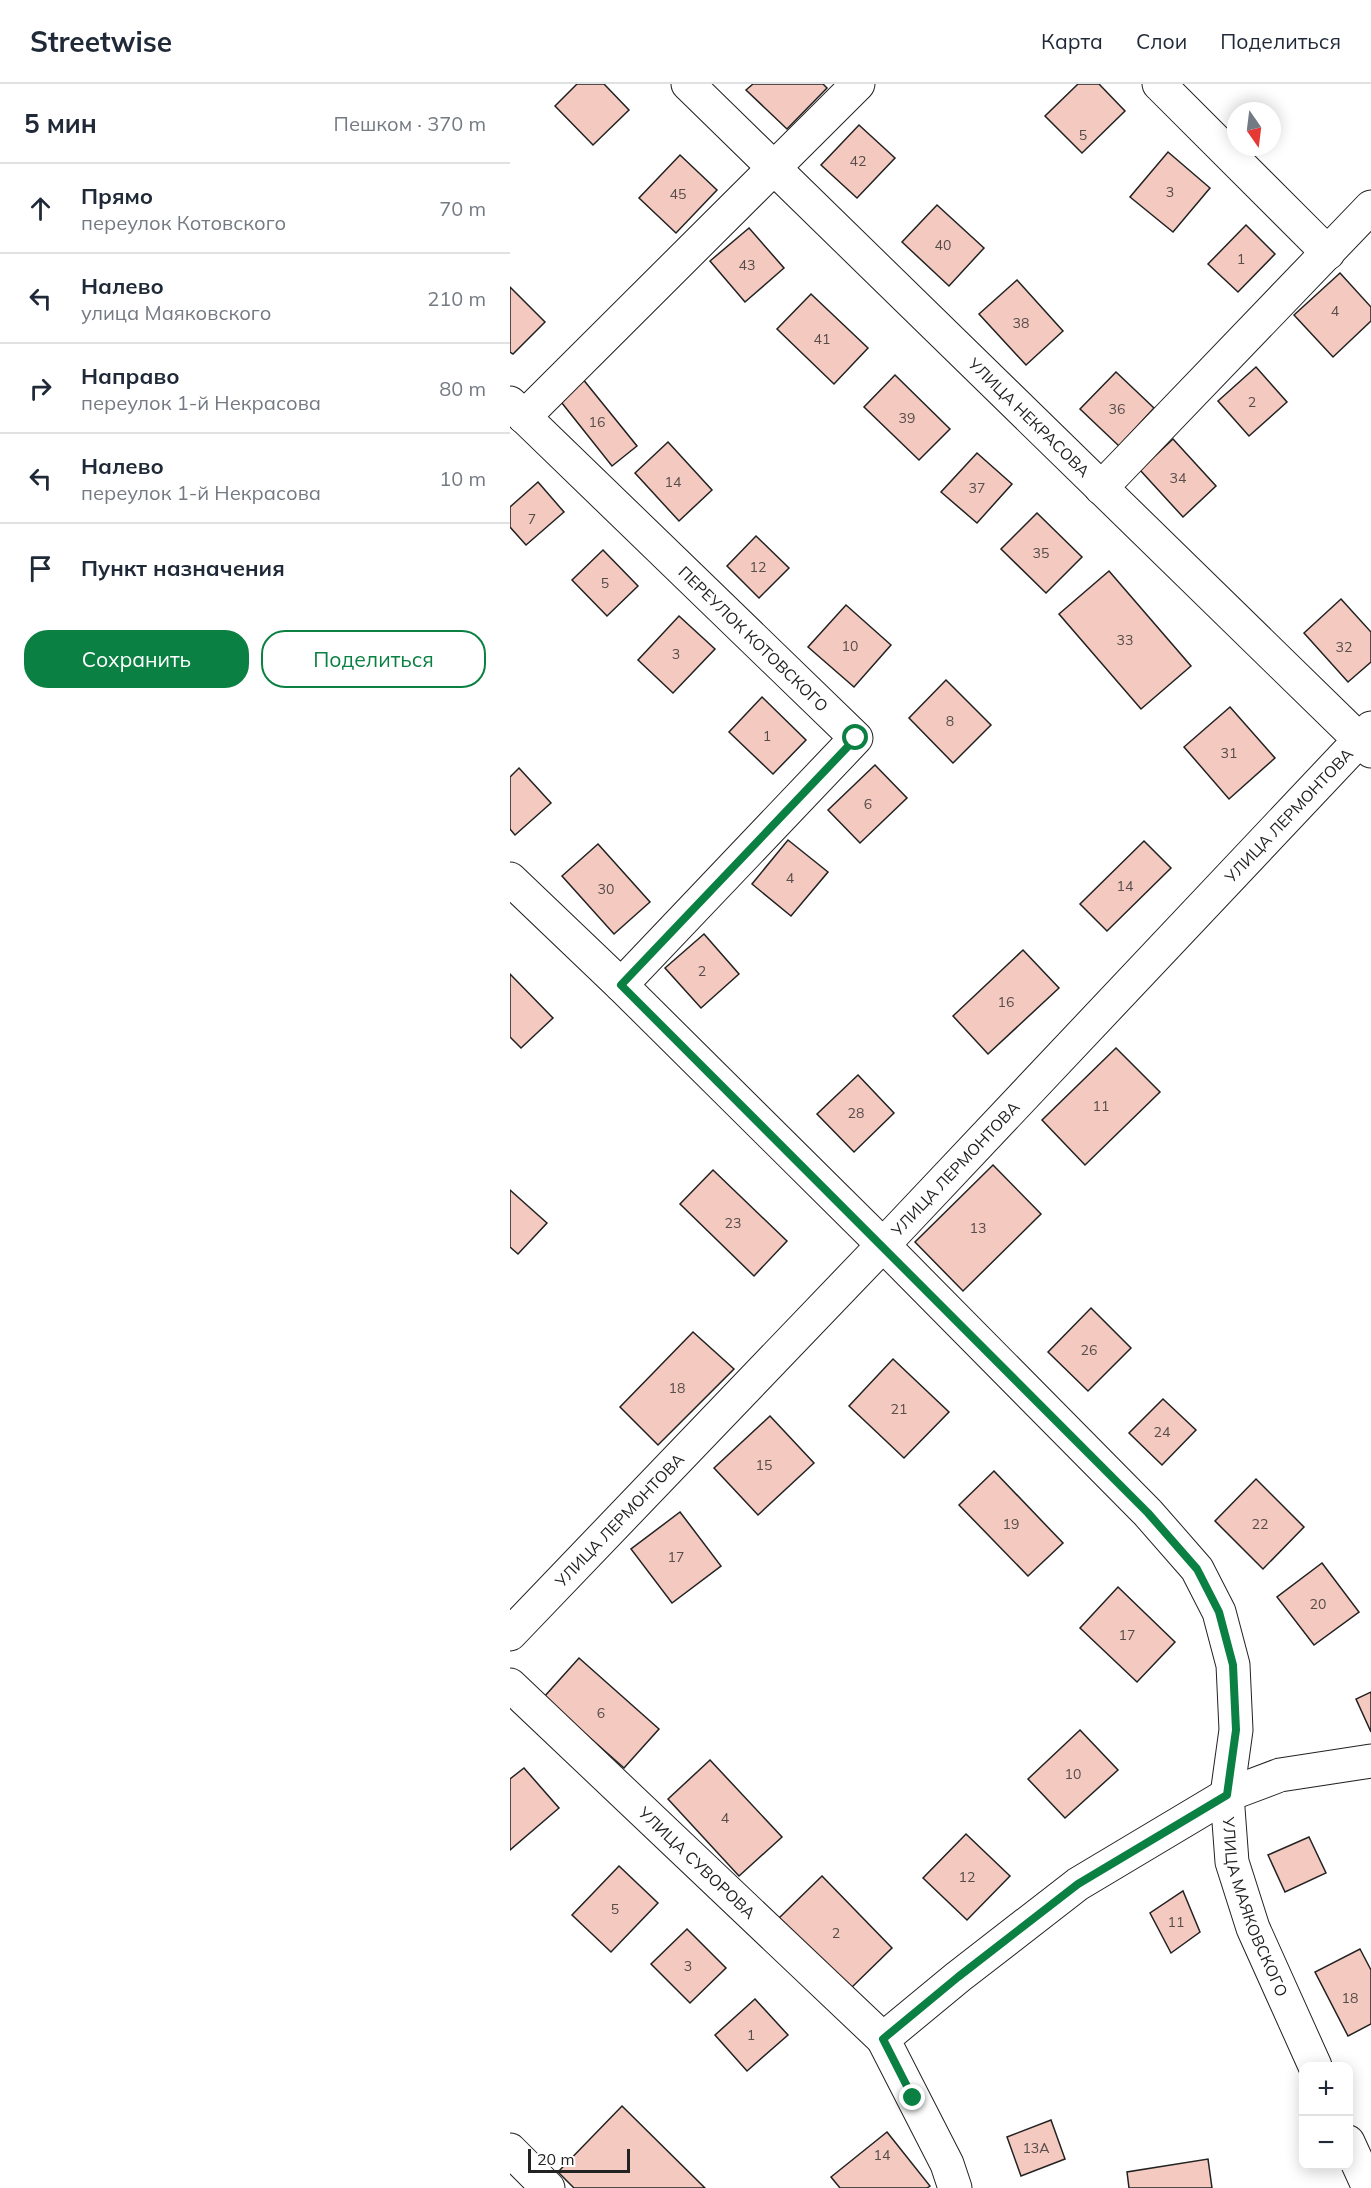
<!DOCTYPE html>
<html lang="ru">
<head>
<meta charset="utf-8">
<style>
	:root { --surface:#fff; --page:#f6f6f7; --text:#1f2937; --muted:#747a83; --line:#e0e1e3; --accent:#0b8043 }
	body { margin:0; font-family:Mulish,sans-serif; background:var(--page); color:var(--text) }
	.controls { position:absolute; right:18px; bottom:18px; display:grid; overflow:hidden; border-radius:12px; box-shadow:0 3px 15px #0003 }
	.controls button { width:54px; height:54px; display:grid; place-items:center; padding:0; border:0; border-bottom:2px solid var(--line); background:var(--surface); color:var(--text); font:30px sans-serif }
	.compass { position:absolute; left:717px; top:18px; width:54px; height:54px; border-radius:50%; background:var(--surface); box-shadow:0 3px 15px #0003; rotate:166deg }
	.scale { position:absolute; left:18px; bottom:15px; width:102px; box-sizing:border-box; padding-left:6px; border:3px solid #222; border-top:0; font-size:16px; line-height:21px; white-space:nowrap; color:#222; -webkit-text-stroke:4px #fff; paint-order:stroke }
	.stop { position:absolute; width:18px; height:18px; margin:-14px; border:4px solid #0b8043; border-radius:50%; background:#fff }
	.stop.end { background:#0b8043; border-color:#fff; box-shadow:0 2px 6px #0008 }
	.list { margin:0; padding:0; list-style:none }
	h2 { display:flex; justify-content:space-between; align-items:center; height:78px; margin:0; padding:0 24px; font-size:26px }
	h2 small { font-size:20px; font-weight:400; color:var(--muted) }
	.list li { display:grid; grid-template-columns:39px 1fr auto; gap:18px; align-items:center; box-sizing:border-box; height:90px; padding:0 24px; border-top:2px solid var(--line) }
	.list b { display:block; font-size:22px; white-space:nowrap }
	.list p { margin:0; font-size:20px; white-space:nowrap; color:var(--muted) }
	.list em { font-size:20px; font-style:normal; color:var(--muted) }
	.actions { display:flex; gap:12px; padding:18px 24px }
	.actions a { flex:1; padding:14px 0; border:2px solid var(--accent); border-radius:24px; text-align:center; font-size:21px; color:var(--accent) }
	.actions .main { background:var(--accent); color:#fff }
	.icon { flex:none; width:33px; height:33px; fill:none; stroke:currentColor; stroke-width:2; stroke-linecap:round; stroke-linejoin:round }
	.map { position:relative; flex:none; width:861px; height:2104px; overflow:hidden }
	header { display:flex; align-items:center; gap:36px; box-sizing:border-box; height:84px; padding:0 30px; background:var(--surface); border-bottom:2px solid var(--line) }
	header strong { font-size:28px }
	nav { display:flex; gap:33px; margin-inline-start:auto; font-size:21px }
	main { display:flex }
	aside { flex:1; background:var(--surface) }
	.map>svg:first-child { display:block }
</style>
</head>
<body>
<header>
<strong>Streetwise</strong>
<nav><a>Карта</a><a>Слои</a><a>Поделиться</a></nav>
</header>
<main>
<aside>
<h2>5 мин<small>Пешком · 370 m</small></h2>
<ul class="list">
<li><svg class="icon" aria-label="ahead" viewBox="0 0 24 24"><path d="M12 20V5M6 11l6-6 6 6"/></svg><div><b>Прямо</b><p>переулок Котовского</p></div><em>70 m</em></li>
<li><svg class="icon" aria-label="left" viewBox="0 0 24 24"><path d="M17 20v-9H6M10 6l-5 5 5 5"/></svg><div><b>Налево</b><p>улица Маяковского</p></div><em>210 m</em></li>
<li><svg class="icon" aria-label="right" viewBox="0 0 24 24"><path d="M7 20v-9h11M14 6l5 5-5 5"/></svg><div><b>Направо</b><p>переулок 1-й Некрасова</p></div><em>80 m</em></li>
<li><svg class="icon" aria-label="left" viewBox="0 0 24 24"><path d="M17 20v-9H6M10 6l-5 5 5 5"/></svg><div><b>Налево</b><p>переулок 1-й Некрасова</p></div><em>10 m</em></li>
<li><svg class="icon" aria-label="arrive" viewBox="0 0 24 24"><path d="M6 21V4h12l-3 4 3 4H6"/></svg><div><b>Пункт назначения</b></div></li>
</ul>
<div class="actions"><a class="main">Сохранить</a><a>Поделиться</a></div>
</aside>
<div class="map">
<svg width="861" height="2104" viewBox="0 0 861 2104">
	<rect width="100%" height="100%" fill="#fff"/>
	<!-- building -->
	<g fill="#f3c9c0" stroke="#222" stroke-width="1.5">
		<polygon points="67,0 94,0 119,26 83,61 45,22"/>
		<polygon points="243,0 313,0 317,4 277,45 236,6"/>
		<polygon points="568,0 589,0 615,27 572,69 535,32"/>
		<polygon points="349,41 385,74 347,114 311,81"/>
		<polygon points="658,68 700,104 663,148 620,113"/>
		<polygon points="170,71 207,106 166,149 129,114"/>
		<polygon points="427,121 474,164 439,202 392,158"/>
		<polygon points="736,141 765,170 728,208 698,180"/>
		<polygon points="239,144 274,184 235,218 200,177"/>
		<polygon points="830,189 861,223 861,237 823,273 784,231"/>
		<polygon points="507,196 553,247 516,281 469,230"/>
		<polygon points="0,203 35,238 3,270 0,268"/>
		<polygon points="301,210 358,264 324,300 267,245"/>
		<polygon points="746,283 777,318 739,352 708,317"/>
		<polygon points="606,288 644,324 609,362 570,325"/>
		<polygon points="385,291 440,345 409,376 354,323"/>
		<polygon points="72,294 127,362 102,382 48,314"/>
		<polygon points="663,355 706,402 673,433 630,386"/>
		<polygon points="158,358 202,406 169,437 125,389"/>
		<polygon points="467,369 502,400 467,439 431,408"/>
		<polygon points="28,398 54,428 16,461 0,443 0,423"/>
		<polygon points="527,429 572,473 536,509 491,465"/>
		<polygon points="246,452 279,484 249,514 217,482"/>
		<polygon points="93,466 128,502 97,532 62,496"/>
		<polygon points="599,487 681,582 631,625 549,530"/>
		<polygon points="831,515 861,548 861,578 838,598 794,549"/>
		<polygon points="336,521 381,561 344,603 298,563"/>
		<polygon points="169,532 205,565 163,609 128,576"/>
		<polygon points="436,596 481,641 443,679 399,634"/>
		<polygon points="252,613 296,656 263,690 219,648"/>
		<polygon points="720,623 765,674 719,715 674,663"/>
		<polygon points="365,681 397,714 350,759 318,726"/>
		<polygon points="9,684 41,719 5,751 0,745 0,693"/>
		<polygon points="278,756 318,788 281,832 242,800"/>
		<polygon points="634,757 661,784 597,847 570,820"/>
		<polygon points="88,760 140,818 104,850 52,792"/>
		<polygon points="194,850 229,890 191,924 155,884"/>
		<polygon points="513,866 549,904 478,970 443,932"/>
		<polygon points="0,890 43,934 11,964 0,953"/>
		<polygon points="606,964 650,1008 575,1081 532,1036"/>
		<polygon points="348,991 384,1029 344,1068 307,1030"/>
		<polygon points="483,1081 531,1130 453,1207 405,1158"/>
		<polygon points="203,1086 277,1157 244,1192 170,1120"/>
		<polygon points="0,1106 37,1139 8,1170 0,1163"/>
		<polygon points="581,1224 621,1264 578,1307 538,1268"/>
		<polygon points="183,1248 224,1285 148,1361 110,1323"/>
		<polygon points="383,1275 439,1328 394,1374 339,1322"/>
		<polygon points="653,1315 686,1346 652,1381 619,1349"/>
		<polygon points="260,1332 304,1379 248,1431 204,1384"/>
		<polygon points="484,1387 553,1459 518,1492 449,1421"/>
		<polygon points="746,1395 794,1443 753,1485 705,1437"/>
		<polygon points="170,1428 211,1482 162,1519 121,1465"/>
		<polygon points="812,1479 849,1528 804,1561 767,1513"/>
		<polygon points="608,1503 665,1558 627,1598 570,1544"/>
		<polygon points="69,1574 149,1645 114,1684 34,1613"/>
		<polygon points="861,1608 861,1648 846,1615"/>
		<polygon points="570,1646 608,1686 555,1734 518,1695"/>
		<polygon points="200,1676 272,1753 229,1792 158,1715"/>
		<polygon points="14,1684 49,1724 0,1766 0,1695"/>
		<polygon points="456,1750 500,1792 457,1836 413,1794"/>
		<polygon points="799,1753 816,1789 775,1808 758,1771"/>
		<polygon points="109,1782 148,1819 101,1868 62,1831"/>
		<polygon points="312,1792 382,1864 339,1906 269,1834"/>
		<polygon points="673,1807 690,1848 661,1869 640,1829"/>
		<polygon points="177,1845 216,1884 180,1919 141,1880"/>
		<polygon points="850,1865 861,1886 861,1940 838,1952 805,1888"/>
		<polygon points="245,1915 278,1951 237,1987 205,1951"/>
		<polygon points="112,2022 195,2104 64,2104 48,2088"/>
		<polygon points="541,2036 555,2075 511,2092 497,2053"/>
		<polygon points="377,2048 420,2102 417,2104 330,2104 321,2093"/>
		<polygon points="698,2075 702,2104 619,2104 617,2088"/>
	</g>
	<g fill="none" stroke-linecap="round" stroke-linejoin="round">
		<defs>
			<g id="minor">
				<path id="s1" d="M178,0l683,667"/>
				<polyline points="649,0 818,169"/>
				<path id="s2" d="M0,319l346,335 -235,247"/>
				<polyline points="14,333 348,0"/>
				<polyline points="591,404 861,123"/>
				<path id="s3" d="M0,795l111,106 262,260 265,268 49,56 22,43 14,53 3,65 -9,65 5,67 21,66 62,138"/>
				<path id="s4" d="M0,1550l373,-389 488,-517"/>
				<path id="s5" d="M0,1601l373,354"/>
				<polyline points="838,2058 859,2104"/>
				<polyline points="0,2066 38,2104"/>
				<polyline points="445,2104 437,2080 373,1955 448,1893 568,1800 717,1711 770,1691 861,1677"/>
			</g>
		</defs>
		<!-- minor casing -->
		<use href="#minor" stroke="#222" stroke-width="35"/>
		<!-- minor -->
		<use href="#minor" stroke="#fff" stroke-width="33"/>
	</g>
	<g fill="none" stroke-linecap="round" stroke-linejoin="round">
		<!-- route -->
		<polyline stroke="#0b8043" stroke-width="8" points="346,654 111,901 638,1429 687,1485 709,1528 723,1581 726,1646 717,1711 568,1800 448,1893 373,1955 403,2014"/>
	</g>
	<g text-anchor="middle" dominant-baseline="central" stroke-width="4.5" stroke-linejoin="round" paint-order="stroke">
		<!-- number labels -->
		<g font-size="14" fill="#564c4a">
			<text x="573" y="51">5</text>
			<text x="348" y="77">42</text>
			<text x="660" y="108">3</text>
			<text x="168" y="110">45</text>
			<text x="433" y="161">40</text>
			<text x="731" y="175">1</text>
			<text x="237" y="181">43</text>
			<text x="825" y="227">4</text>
			<text x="511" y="239">38</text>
			<text x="312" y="255">41</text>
			<text x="742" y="318">2</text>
			<text x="607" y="325">36</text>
			<text x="397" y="334">39</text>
			<text x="87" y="338">16</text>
			<text x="668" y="394">34</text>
			<text x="163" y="398">14</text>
			<text x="467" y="404">37</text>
			<text x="22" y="435">7</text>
			<text x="531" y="469">35</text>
			<text x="248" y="483">12</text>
			<text x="95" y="499">5</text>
			<text x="615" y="556">33</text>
			<text x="340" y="562">10</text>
			<text x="834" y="563">32</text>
			<text x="166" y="570">3</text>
			<text x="440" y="637">8</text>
			<text x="257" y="652">1</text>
			<text x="719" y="669">31</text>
			<text x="358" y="720">6</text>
			<text x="280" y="794">4</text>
			<text x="615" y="802">14</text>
			<text x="96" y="805">30</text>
			<text x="192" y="887">2</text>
			<text x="496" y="918">16</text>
			<text x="591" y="1022">11</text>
			<text x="346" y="1029">28</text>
			<text x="223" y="1139">23</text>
			<text x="468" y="1144">13</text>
			<text x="579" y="1266">26</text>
			<text x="167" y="1304">18</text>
			<text x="389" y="1325">21</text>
			<text x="652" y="1348">24</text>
			<text x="254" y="1381">15</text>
			<text x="501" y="1440">19</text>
			<text x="750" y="1440">22</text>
			<text x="166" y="1473">17</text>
			<text x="808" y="1520">20</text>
			<text x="617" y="1551">17</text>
			<text x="91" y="1629">6</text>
			<text x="563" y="1690">10</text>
			<text x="215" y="1734">4</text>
			<text x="457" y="1793">12</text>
			<text x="105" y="1825">5</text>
			<text x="666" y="1838">11</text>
			<text x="326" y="1849">2</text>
			<text x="178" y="1882">3</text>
			<text x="840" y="1914">18</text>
			<text x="241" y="1951">1</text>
			<text x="526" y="2064">13А</text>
			<text x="372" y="2071">14</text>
		</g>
		<!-- street labels -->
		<g font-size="16" fill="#222" stroke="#fff">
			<text stroke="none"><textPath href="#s1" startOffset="477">УЛИЦА НЕКРАСОВА</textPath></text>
			<text stroke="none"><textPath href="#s2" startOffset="339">ПЕРЕУЛОК КОТОВСКОГО</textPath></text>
			<text stroke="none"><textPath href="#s4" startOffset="1130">УЛИЦА ЛЕРМОНТОВА</textPath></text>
			<text stroke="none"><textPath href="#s4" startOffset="644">УЛИЦА ЛЕРМОНТОВА</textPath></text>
			<text stroke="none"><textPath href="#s4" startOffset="158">УЛИЦА ЛЕРМОНТОВА</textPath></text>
			<text stroke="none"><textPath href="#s5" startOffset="258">УЛИЦА СУВОРОВА</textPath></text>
			<text stroke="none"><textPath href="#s3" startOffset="1324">УЛИЦА МАЯКОВСКОГО</textPath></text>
		</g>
	</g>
</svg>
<div class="controls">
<button>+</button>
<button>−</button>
</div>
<svg class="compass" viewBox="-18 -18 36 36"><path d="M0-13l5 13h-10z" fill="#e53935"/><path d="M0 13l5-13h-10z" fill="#747a83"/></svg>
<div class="scale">20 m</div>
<div class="stop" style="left:346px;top:654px"></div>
<div class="stop end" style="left:403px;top:2014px"></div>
</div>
</main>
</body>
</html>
